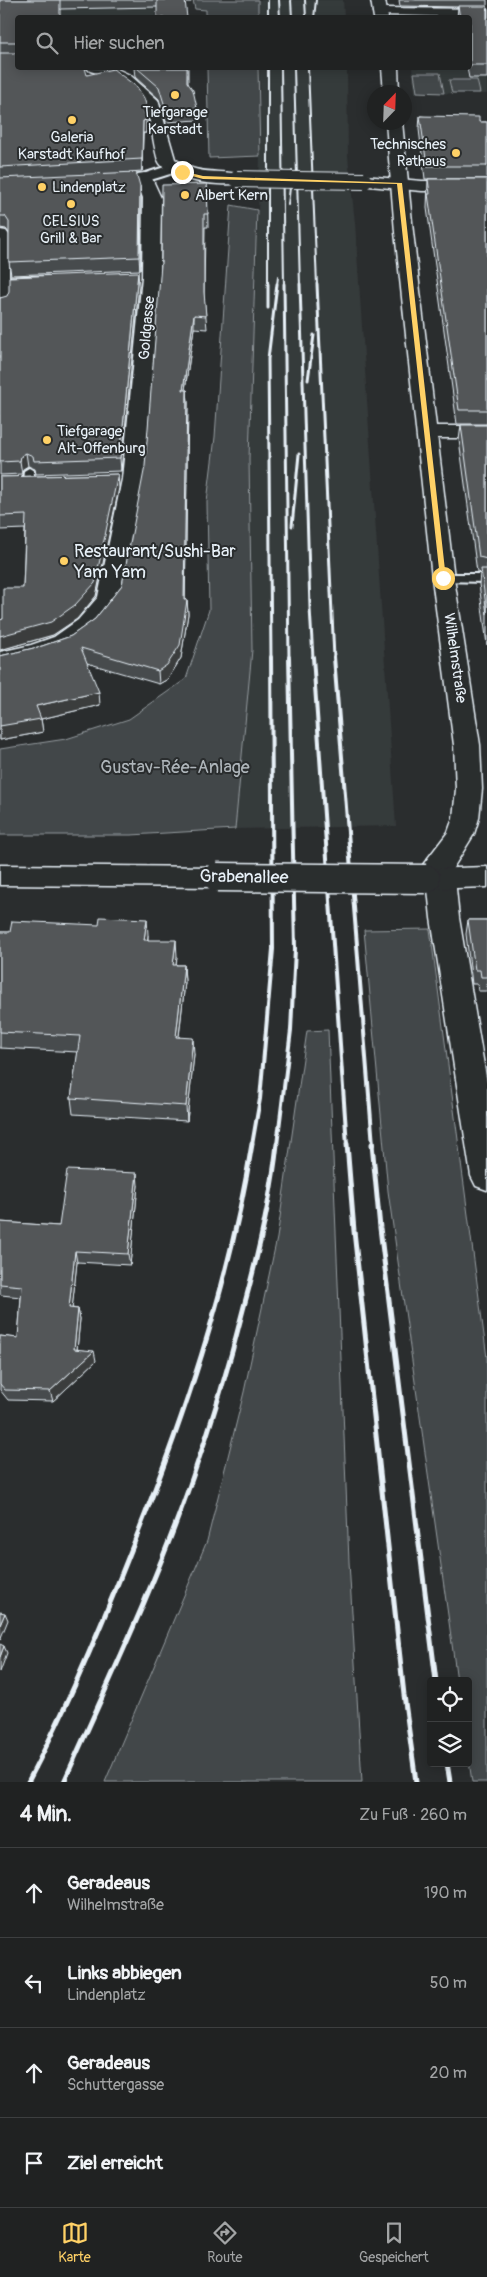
<!DOCTYPE html>
<html lang="de">
<head>
<meta charset="utf-8">
<style>
	:root { --surface:#202222; --page:#2d2f2f; --text:#f1f3f6; --muted:#a2a4a5; --line:#3d3f40; --accent:#ffd166 }
	body { margin:0; font-family:Pangolin,sans-serif; background:var(--page); color:var(--text) }
	.controls { position:absolute; right:15px; bottom:15px; display:grid; overflow:hidden; border-radius:5px; box-shadow:0 2px 12px #0003 }
	.controls button { width:45px; height:45px; display:grid; place-items:center; padding:0; border:0; border-bottom:1px solid var(--line); background:var(--surface); color:var(--text); font:25px sans-serif }
	.compass { position:absolute; left:367px; top:85px; width:45px; height:45px; border-radius:50%; background:var(--surface); box-shadow:0 2px 12px #0003; rotate:23deg }
	.stop { position:absolute; width:15px; height:15px; margin:-11px; border:4px solid #ffd166; border-radius:50%; background:#fff }
	.stop.end { background:#ffd166; border-color:#fff; box-shadow:0 1px 5px #0008 }
	.list { margin:0; padding:0; list-style:none }
	h2 { display:flex; justify-content:space-between; align-items:center; height:65px; margin:0; padding:0 20px; font-size:21px }
	h2 small { font-size:16px; font-weight:400; color:var(--muted) }
	.list li { display:grid; grid-template-columns:32px 1fr auto; gap:15px; align-items:center; box-sizing:border-box; height:90px; padding:0 20px; border-top:1px solid var(--line) }
	.list b { display:block; font-size:19px; white-space:nowrap }
	.list p { margin:0; font-size:16px; white-space:nowrap; color:var(--muted) }
	.list em { font-size:16px; font-style:normal; color:var(--muted) }
	.icon { flex:none; width:28px; height:28px; fill:none; stroke:currentColor; stroke-width:2; stroke-linecap:round; stroke-linejoin:round }
	.map { position:relative; flex:none; width:487px; height:1782px; overflow:hidden }
	.search { position:absolute; background:var(--surface); box-shadow:0 2px 12px #0003; left:15px; right:15px; top:15px; height:55px; display:flex; align-items:center; gap:12px; box-sizing:border-box; padding:0 18px; border-radius:5px; color:var(--muted); font-size:19px }
	.sheet { height:425px; background:var(--surface) }
	nav { display:flex; justify-content:space-around; align-items:center; box-sizing:border-box; height:70px; border-top:1px solid var(--line); background:var(--surface); font-size:14px; color:var(--muted) }
	nav a { display:grid; justify-items:center; gap:2px }
	nav .on { color:var(--accent) }
	.map>svg:first-child { display:block }
</style>
</head>
<body>
<div class="map">
<svg width="487" height="1782" viewBox="0 0 487 1782">
	<rect width="100%" height="100%" fill="#2a2d2e"/>
	<filter id="ink" filterUnits="userSpaceOnUse"><feTurbulence type="fractalNoise" baseFrequency=".02" numOctaves="2"/><feDisplacementMap in="SourceGraphic" scale="10" xChannelSelector="R" yChannelSelector="G"/><feConvolveMatrix kernelMatrix="1 2 1 2 8 2 1 2 1" color-interpolation-filters="sRGB"/></filter>
	<g filter="url(#ink)">
		<!-- built -->
		<g fill="#363a3b">
			<polygon points="0,0 192,0 192,3 155,4 155,17 18,18"/>
			<polygon points="257,0 343,0 344,17 258,17"/>
			<polygon points="259,68 347,68 348,156 355,223 396,826 235,829 252,650 249,459 260,156"/>
			<polygon points="412,68 465,68 468,78 487,79 487,94 415,93"/>
		</g>
		<!-- green -->
		<g fill="#424648" stroke="#959ca0">
			<polygon points="193,0 258,0 258,17 206,17 206,10 195,9"/>
			<polygon points="207,68 258,68 260,156 209,158"/>
			<polygon points="414,73 440,73 444,93 417,92"/>
			<polygon points="449,80 477,80 480,93 452,93"/>
			<polygon points="231,205 257,210 249,459 252,650 235,829 131,835 0,835 0,749 66,739 129,719 186,679 209,610 207,502 215,437"/>
			<polygon points="430,929 487,1358 487,1782 472,1782 468,1754 468,1681 457,1681 449,1622 388,1191 364,930"/>
			<polygon points="328,1030 349,1562 362,1782 105,1782 207,1541 244,1392 277,1238 307,1031"/>
		</g>
		<g fill="none" stroke-linecap="round" stroke-linejoin="round">
			<defs>
				<g id="service">
					<polygon points="29,468 34,471 33,482 28,485 23,482 24,471"/>
					<polygon points="443,574 487,574 487,582 439,581 437,578"/>
				</g>
				<path id="pedestrian" d="M174,164l6,4 -1,3c-14,4 -52,20 -62,8l1,-3 25,-2z"/>
				<g id="minor">
					<polygon points="380,8 487,9 487,17 375,15 373,12"/>
					<path d="M87,68l30,1 13,6 28,25 17,59c21,17 43,10 68,16l2,4 -2,4c-20,4 -76,-1 -85,-23 -5,-15 -7,-45 -14,-56 -12,-19 -34,-28 -54,-33z"/>
					<polygon points="144,173 150,174 161,198 160,277 144,479 121,598 95,631 71,648 43,658 0,668 0,652 31,645 54,637 78,620 98,597 122,479 142,277 143,198 136,178 138,174"/>
					<polygon points="364,176 422,181 487,181 487,191 422,191 358,185 356,181 358,177"/>
					<polygon points="0,230 6,231 9,235 9,277 47,276 53,277 56,281 53,285 9,288 9,304 7,308 0,310"/>
					<polygon points="427,426 487,426 487,438 427,438 420,436 417,432 420,428"/>
					<polygon points="441,869 451,872 455,879 459,918 487,1083 487,1190 476,1186 471,1176 431,918 427,879 431,872"/>
				</g>
				<g id="tertiary">
					<polygon points="371,0 385,0 388,18 374,18"/>
					<polygon points="382,68 398,68 399,92 384,92"/>
					<polygon points="386,122 402,122 413,232 454,578 480,745 482,789 479,818 474,834 453,868 436,886 426,889 416,886 412,879 448,832 453,818 456,789 454,745 432,578 395,232"/>
				</g>
				<g id="secondary">
					<polygon points="0,865 217,867 227,870 231,877 227,884 217,887 0,885"/>
					<polygon points="487,867 487,887 426,889 416,886 412,879 416,872 426,869"/>
				</g>
			</defs>
			<!-- service casing -->
			<use href="#service" stroke="#e8f1f8" stroke-width="4"/>
			<!-- pedestrian casing -->
			<use href="#pedestrian" stroke="#e8f1f8" stroke-width="4"/>
			<!-- minor casing -->
			<use href="#minor" stroke="#e8f1f8" stroke-width="3"/>
			<!-- tertiary casing -->
			<use href="#tertiary" stroke="#e8f1f8" stroke-width="3"/>
			<!-- secondary casing -->
			<use href="#secondary" stroke="#e8f1f8" stroke-width="3"/>
			<!-- service -->
			<use href="#service" fill="#2a2d2e" fill-rule="evenodd"/>
			<!-- pedestrian -->
			<use href="#pedestrian" fill="#2a2d2e" fill-rule="evenodd"/>
			<!-- minor -->
			<use href="#minor" fill="#2a2d2e" fill-rule="evenodd"/>
			<!-- tertiary -->
			<use href="#tertiary" fill="#2a2d2e" fill-rule="evenodd"/>
			<!-- secondary -->
			<use href="#secondary" fill="#2a2d2e" fill-rule="evenodd"/>
			<!-- rail-far3 -->
			<g stroke="#e8f1f8" stroke-width="2">
				<polyline points="268,0 268,18"/>
				<polyline points="279,0 280,18"/>
				<polyline points="291,0 292,18"/>
				<polyline points="305,0 306,18"/>
				<polyline points="314,18 316,0"/>
				<polyline points="268,68 268,285"/>
				<polyline points="281,68 284,285"/>
				<polyline points="294,68 300,285"/>
				<polyline points="308,68 317,285"/>
				<polyline points="288,205 292,170"/>
				<polyline points="277,285 278,277"/>
			</g>
			<!-- rail-far2 -->
			<g stroke="#e8f1f8" stroke-width="3">
				<polyline points="268,284 268,308"/>
				<polyline points="284,284 289,658"/>
				<polyline points="300,284 310,608 313,658"/>
				<polyline points="317,284 334,658"/>
				<polyline points="308,380 314,335"/>
				<polyline points="292,526 299,454"/>
				<polyline points="271,658 268,359 277,284"/>
			</g>
			<!-- rail-far1 -->
			<g stroke="#e8f1f8" stroke-width="4">
				<polyline points="313,657 347,1145"/>
				<polyline points="334,657 373,1145"/>
				<polyline points="252,1145 260,1099 273,949 271,657"/>
				<polyline points="277,1145 291,1030 295,949 289,657"/>
			</g>
			<!-- rail -->
			<g stroke="#e8f1f8" stroke-width="5">
				<polyline points="347,1144 354,1231 404,1695 416,1782"/>
				<polyline points="372,1144 380,1228 436,1681"/>
				<polyline points="447,1763 450,1782"/>
				<path d="M28,1782c38,-72 70,-148 100,-224 54,-134 101,-270 124,-414"/>
				<path d="M64,1782c45,-101 93,-201 129,-306 19,-54 36,-110 50,-166 15,-55 28,-110 34,-166"/>
			</g>
			<defs>
				<polyline id="minor-bridge" points="237,179 364,181"/>
				<polyline id="secondary-bridge" points="217,877 426,879"/>
			</defs>
			<!-- minor-bridge casing -->
			<use href="#minor-bridge" stroke="#e8f1f8" stroke-width="18" stroke-linecap="butt"/>
			<!-- secondary-bridge casing -->
			<use href="#secondary-bridge" stroke="#e8f1f8" stroke-width="31" stroke-linecap="butt"/>
			<!-- minor-bridge -->
			<use href="#minor-bridge" stroke="#2a2d2e" stroke-width="16"/>
			<!-- secondary-bridge -->
			<use href="#secondary-bridge" stroke="#2a2d2e" stroke-width="28"/>
		</g>
		<!-- wall -->
		<g fill="#474b4d" stroke="#e8f1f8">
			<polygon points="0,0 191,0 191,2 185,2 157,7 61,9 18,18 18,68 62,68 87,75 148,111 148,123 146,124 146,133 143,133 142,171 129,172 141,198 140,270 11,275 9,262 9,233 6,229 0,228"/>
			<polygon points="399,0 487,0 487,78 469,78 467,68 470,68 470,18 457,18 458,7 400,6"/>
			<polygon points="134,68 188,68 188,83 197,108 198,120 166,122 159,99 135,77"/>
			<polygon points="420,116 479,122 487,122 487,179 425,179 419,129"/>
			<polygon points="428,179 487,179 487,424 457,424 427,208"/>
			<polygon points="207,184 208,227 205,227 204,295 207,329 194,328 185,390 187,390 188,403 185,600 187,600 188,614 181,658 168,679 159,684 87,663 100,705 41,719 43,732 0,740 0,656 42,646 71,636 95,619 122,585"/>
			<polygon points="139,285 121,471 36,474 35,469 28,466 23,469 22,474 0,475 0,298"/>
			<polygon points="461,425 487,425 487,645 479,584 480,573 477,572 459,440"/>
			<polygon points="118,474 119,488 96,596 77,619 53,635 0,650 0,620 3,619 23,588 25,529 0,530 0,477"/>
			<polygon points="468,920 487,920 487,991 478,991 477,984 472,984 466,934"/>
			<polygon points="0,932 148,935 148,940 177,957 176,965 184,965 185,982 179,1037 194,1054 187,1121 73,1114 71,1098 78,1052 0,1048"/>
			<polygon points="138,1185 130,1265 77,1262 72,1308 78,1309 80,1319 77,1350 96,1361 53,1401 8,1400 0,1390 0,1336 18,1338 21,1297 1,1295 0,1292 0,1222 59,1226"/>
		</g>
		<!-- shaded-wall -->
		<g fill="#3a3d3e" stroke="#e8f1f8">
			<polygon points="146,120 146,133 143,133 142,171 142,159 143,121"/>
			<polygon points="140,186 141,198 140,270 139,257"/>
			<polygon points="138,272 139,285 121,471 120,458"/>
			<polygon points="194,315 194,328 183,403 183,390"/>
			<polygon points="187,390 188,403 185,614 184,600"/>
			<polygon points="26,453 28,466 23,469 22,474 20,461 21,456"/>
			<polygon points="118,474 119,488 96,596 77,619 53,635 0,650 0,636"/>
			<polygon points="187,600 188,614 181,658 168,679 159,684 158,671"/>
			<polygon points="99,692 100,705 41,719 43,732 0,740 0,726 36,706"/>
			<polygon points="147,919 148,935 146,956 144,940"/>
			<polygon points="176,940 177,957 174,981 173,965"/>
			<polygon points="184,965 185,982 177,1053 176,1037"/>
			<polygon points="193,1038 194,1054 187,1121 186,1106"/>
			<polygon points="137,1173 138,1185 130,1265 128,1254"/>
			<polygon points="75,1251 77,1262 71,1319 69,1308"/>
			<polygon points="78,1309 80,1319 76,1360 74,1349"/>
			<polygon points="94,1351 96,1361 53,1401 50,1391"/>
			<polygon points="5,1613 8,1620 0,1640 0,1625"/>
			<polygon points="4,1646 7,1653 0,1672 0,1657"/>
		</g>
		<!-- building -->
		<g fill="#535759" stroke="#e8f1f8">
			<polygon points="0,0 60,0 60,18 18,18 18,42 0,42"/>
			<polygon points="157,0 185,0 187,18 157,18"/>
			<polygon points="458,6 487,6 487,65 470,65 470,18 460,18"/>
			<polygon points="0,53 18,53 18,68 85,68 87,75 113,69 137,87 144,98 148,111 144,112 146,120 143,121 142,159 0,167"/>
			<polygon points="137,68 187,68 187,82 193,90 197,108 166,110 159,87"/>
			<polygon points="420,116 479,117 479,122 487,122 487,166 427,166"/>
			<polygon points="136,172 140,186 139,257 9,262 9,222 5,216 0,216 0,178"/>
			<polygon points="428,179 487,179 487,410 459,410 428,194 430,194"/>
			<polygon points="207,184 208,214 204,214 204,292 206,316 194,315 183,390 187,390 184,600 187,600 180,645 167,665 158,671 81,648 99,692 36,706 41,719 0,726 0,656 42,646 71,636 95,619 122,585 145,466 161,264 162,185"/>
			<polygon points="138,272 120,458 34,461 33,456 26,453 21,456 20,461 0,462 0,298 7,296 9,291 9,277"/>
			<polygon points="461,425 487,425 487,559 479,557"/>
			<polygon points="118,474 95,583 75,605 51,622 0,636 0,620 3,619 3,588 23,588 26,515 0,516 0,477"/>
			<polygon points="481,569 487,569 487,614"/>
			<polygon points="100,917 147,919 144,940 176,940 173,965 184,965 176,1037 193,1038 186,1106 71,1098 80,1036 0,1032 0,932 10,932 12,921 99,925"/>
			<polygon points="468,920 487,920 487,977 481,977 480,970 475,970"/>
			<polygon points="67,1170 137,1173 128,1254 75,1251 69,1308 78,1309 74,1349 94,1351 50,1391 5,1390 0,1384 0,1336 18,1338 22,1286 0,1284 0,1222 59,1226"/>
			<polygon points="0,1612 5,1613 0,1625"/>
			<polygon points="0,1644 4,1646 0,1657"/>
		</g>
	</g>
	<!-- route -->
	<polygon fill="#ffd166" points="182,171 203,176 230,177 402,183 446,579 440,578 397,184 203,179 181,173"/>
	<!-- markers -->
	<g fill="#ffd166" stroke="#2a2d2e" stroke-width="2">
		<circle cx="175" cy="95" r="5"/>
		<circle cx="72" cy="120" r="5"/>
		<circle cx="456" cy="153" r="5"/>
		<circle cx="42" cy="187" r="5"/>
		<circle cx="185" cy="195" r="5"/>
		<circle cx="71" cy="204" r="5"/>
		<circle cx="47" cy="440" r="5"/>
		<circle cx="64" cy="561" r="5"/>
	</g>
	<g text-anchor="middle" dominant-baseline="central" stroke-width="4" stroke-linejoin="round" paint-order="stroke">
		<!-- far-poi labels -->
		<g font-size="15" fill="#e8f1f8" stroke="#2a2d2e">
			<text x="175" y="112">Tiefgarage<tspan x="175" dy="17">Karstadt</tspan></text>
			<text x="72" y="137">Galeria<tspan x="72" dy="17">Karstadt Kaufhof</tspan></text>
			<text x="446" y="144" text-anchor="end">Technisches<tspan x="446" dy="17">Rathaus</tspan></text>
			<text x="52" y="187" text-anchor="start">Lindenplatz</text>
			<text x="195" y="195" text-anchor="start">Albert Kern</text>
			<text x="71" y="221">CELSIUS<tspan x="71" dy="17">Grill &amp; Bar</tspan></text>
			<text x="57" y="431" text-anchor="start">Tiefgarage<tspan x="57" dy="17">Alt-Offenburg</tspan></text>
		</g>
		<!-- far-street labels -->
		<g font-size="15" fill="#e8f1f8" stroke="#2a2d2e">
			<text transform="translate(147 328) rotate(-85)">Goldgasse</text>
			<text transform="translate(455 658) rotate(82)">Wilhelmstraße</text>
		</g>
		<!-- poi labels -->
		<g font-size="18" fill="#e8f1f8" stroke="#2a2d2e" text-anchor="start">
			<text x="74" y="551">Restaurant/Sushi-Bar<tspan x="74" dy="21">Yam Yam</tspan></text>
		</g>
		<!-- park labels -->
		<g font-size="18" fill="#aeb5ba" stroke="#2a2d2e">
			<text x="175" y="767">Gustav-Rée-Anlage</text>
		</g>
		<!-- street labels -->
		<g font-size="18" fill="#e8f1f8" stroke="#2a2d2e">
			<text transform="translate(244 877) rotate(1)">Grabenallee</text>
		</g>
	</g>
</svg>
<div class="controls">
<button><svg class="icon" aria-label="locate" viewBox="0 0 24 24"><circle cx="12" cy="12" r="6"/><path d="M12 2v4M12 18v4M2 12h4M18 12h4"/></svg></button>
<button><svg class="icon" aria-label="layers" viewBox="0 0 24 24"><path d="M12 4l9 5-9 5-9-5zM3 14l9 5 9-5"/></svg></button>
</div>
<svg class="compass" viewBox="-18 -18 36 36"><path d="M0-13l5 13h-10z" fill="#e53935"/><path d="M0 13l5-13h-10z" fill="#a2a4a5"/></svg>
<div class="stop" style="left:443px;top:578px"></div>
<div class="stop end" style="left:182px;top:172px"></div>
<div class="search"><svg class="icon" aria-label="search" viewBox="0 0 24 24"><circle cx="10" cy="10" r="6"/><path d="M15 15l6 6"/></svg>Hier suchen</div>
</div>
<section class="sheet">
<h2>4 Min.<small>Zu Fuß · 260 m</small></h2>
<ul class="list">
<li><svg class="icon" aria-label="ahead" viewBox="0 0 24 24"><path d="M12 20V5M6 11l6-6 6 6"/></svg><div><b>Geradeaus</b><p>Wilhelmstraße</p></div><em>190 m</em></li>
<li><svg class="icon" aria-label="left" viewBox="0 0 24 24"><path d="M17 20v-9H6M10 6l-5 5 5 5"/></svg><div><b>Links abbiegen</b><p>Lindenplatz</p></div><em>50 m</em></li>
<li><svg class="icon" aria-label="ahead" viewBox="0 0 24 24"><path d="M12 20V5M6 11l6-6 6 6"/></svg><div><b>Geradeaus</b><p>Schuttergasse</p></div><em>20 m</em></li>
<li><svg class="icon" aria-label="arrive" viewBox="0 0 24 24"><path d="M6 21V4h12l-3 4 3 4H6"/></svg><div><b>Ziel erreicht</b></div></li>
</ul>
</section>
<nav>
<a class="on"><svg class="icon" aria-label="map" viewBox="0 0 24 24"><path d="M3 6l6-2 6 2 6-2v14l-6 2-6-2-6 2zM9 4v14M15 6v14"/></svg>Karte</a>
<a><svg class="icon" aria-label="directions" viewBox="0 0 24 24"><path d="M12 3l9 9-9 9-9-9zM9 14v-3h6M13 9l2 2-2 2"/></svg>Route</a>
<a><svg class="icon" aria-label="saved" viewBox="0 0 24 24"><path d="M7 4h10v16l-5-4-5 4z"/></svg>Gespeichert</a>
</nav>
</body>
</html>
